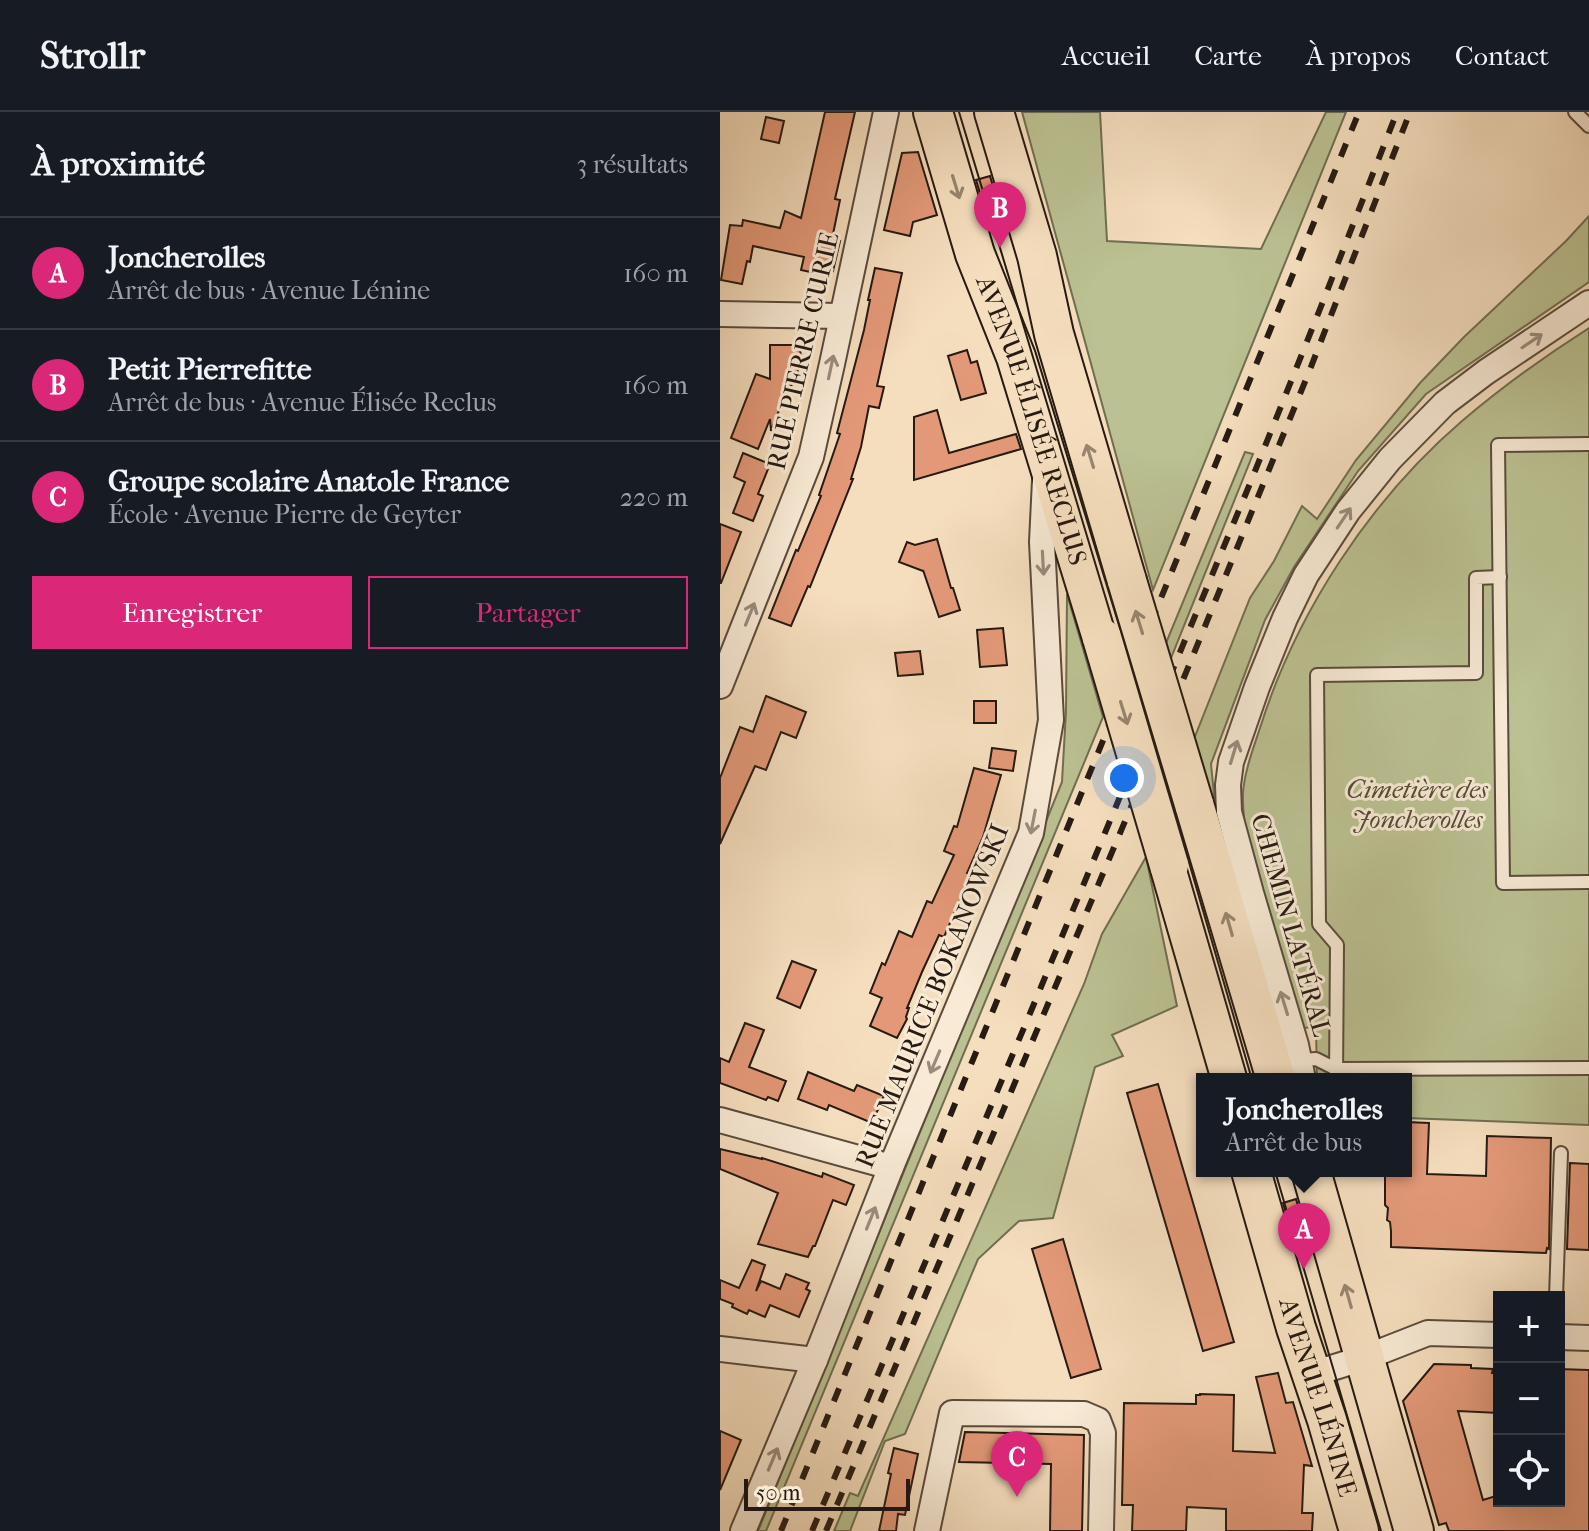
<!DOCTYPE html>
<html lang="fr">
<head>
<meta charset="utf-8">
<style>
	:root { --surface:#171b24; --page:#20242c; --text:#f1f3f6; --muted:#9ea1a6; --line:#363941; --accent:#db2777 }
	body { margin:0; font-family:"IM FELL French Canon",serif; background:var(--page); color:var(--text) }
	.controls { position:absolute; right:24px; bottom:24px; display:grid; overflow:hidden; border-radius:0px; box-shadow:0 8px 32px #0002 }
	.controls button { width:72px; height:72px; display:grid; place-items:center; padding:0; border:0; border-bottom:2px solid var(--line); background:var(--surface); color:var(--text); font:40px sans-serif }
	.scale { position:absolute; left:24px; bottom:20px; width:166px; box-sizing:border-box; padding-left:8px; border:4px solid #261a12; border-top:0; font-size:22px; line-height:28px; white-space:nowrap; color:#261a12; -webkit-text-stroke:6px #f8ead5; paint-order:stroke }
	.you { position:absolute; left:404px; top:666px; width:28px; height:28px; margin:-20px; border:6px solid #fff; border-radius:50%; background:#1a73e8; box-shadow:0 0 0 12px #1a73e833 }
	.badge { display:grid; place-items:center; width:52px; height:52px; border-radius:50%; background:var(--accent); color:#fff; font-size:26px; font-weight:700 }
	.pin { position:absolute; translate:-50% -66px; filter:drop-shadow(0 2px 4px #0008) }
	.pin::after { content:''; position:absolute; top:42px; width:28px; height:24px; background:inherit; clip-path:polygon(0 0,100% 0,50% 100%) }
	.popup { position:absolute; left:476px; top:961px; width:216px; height:104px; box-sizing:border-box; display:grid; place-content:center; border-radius:0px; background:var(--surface); filter:drop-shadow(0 2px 6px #0005); font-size:26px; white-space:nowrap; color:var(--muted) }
	.popup b { font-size:30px; color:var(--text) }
	.popup::after { content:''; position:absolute; left:50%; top:100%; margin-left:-16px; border:16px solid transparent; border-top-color:var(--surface) }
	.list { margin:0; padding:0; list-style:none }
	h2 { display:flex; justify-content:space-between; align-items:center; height:104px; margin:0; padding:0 32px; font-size:34px }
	h2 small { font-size:26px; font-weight:400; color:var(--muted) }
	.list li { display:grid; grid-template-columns:52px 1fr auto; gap:24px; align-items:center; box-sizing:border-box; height:112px; padding:0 32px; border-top:2px solid var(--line) }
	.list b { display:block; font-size:30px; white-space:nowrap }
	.list p { margin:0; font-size:26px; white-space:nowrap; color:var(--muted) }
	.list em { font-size:26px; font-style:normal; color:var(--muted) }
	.actions { display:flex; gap:16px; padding:24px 32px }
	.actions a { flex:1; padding:18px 0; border:2px solid var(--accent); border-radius:0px; text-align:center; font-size:28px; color:var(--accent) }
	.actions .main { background:var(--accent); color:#fff }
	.icon { flex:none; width:44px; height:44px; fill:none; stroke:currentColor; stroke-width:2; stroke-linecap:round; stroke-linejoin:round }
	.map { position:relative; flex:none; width:869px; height:1419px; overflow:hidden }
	header { display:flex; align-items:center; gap:48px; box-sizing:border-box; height:112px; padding:0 40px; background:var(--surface); border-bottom:2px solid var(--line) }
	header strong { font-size:38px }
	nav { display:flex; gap:44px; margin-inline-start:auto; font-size:28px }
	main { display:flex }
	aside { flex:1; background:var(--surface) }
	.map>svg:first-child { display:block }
</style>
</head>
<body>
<header>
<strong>Strollr</strong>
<nav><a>Accueil</a><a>Carte</a><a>À propos</a><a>Contact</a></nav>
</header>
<main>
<aside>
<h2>À proximité<small>3 résultats</small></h2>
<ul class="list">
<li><span class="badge">A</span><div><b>Joncherolles</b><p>Arrêt de bus · Avenue Lénine</p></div><em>160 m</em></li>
<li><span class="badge">B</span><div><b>Petit Pierrefitte</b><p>Arrêt de bus · Avenue Élisée Reclus</p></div><em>160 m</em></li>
<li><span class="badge">C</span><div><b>Groupe scolaire Anatole France</b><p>École · Avenue Pierre de Geyter</p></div><em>220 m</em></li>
</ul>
<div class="actions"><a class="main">Enregistrer</a><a>Partager</a></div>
</aside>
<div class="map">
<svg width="869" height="1419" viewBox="0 0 869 1419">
	<rect width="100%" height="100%" fill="#f5debe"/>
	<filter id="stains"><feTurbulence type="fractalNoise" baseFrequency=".0025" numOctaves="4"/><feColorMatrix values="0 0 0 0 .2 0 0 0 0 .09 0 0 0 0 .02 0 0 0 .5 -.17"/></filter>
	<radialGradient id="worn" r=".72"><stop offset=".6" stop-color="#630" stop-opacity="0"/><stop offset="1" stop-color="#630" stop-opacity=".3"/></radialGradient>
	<!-- green -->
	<g fill="#bbc192" stroke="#706e52" stroke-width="2">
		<polygon points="302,0 380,0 387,129 541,137 606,0 626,0 433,478"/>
		<polygon points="869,104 869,170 706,282 638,359 574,455 545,508 491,652 497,712 474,627 530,486 554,449 582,394 597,407 636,348 700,271 744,225 846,129"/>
		<path d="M869,216v797l-183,-7v-39h-89l-1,-52 -14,1 -55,-187c-2,-16 -5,-32 -4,-49 2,-22 10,-43 17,-64 36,-115 110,-228 202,-307 40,-34 83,-65 127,-93z"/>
		<polygon points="525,340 533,342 451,546 446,531"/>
		<polygon points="347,482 383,605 46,1419 38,1419 342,670 346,599"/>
		<polygon points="426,745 457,894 392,923 403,944 375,955 333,1106 299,1109 258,1147 185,1322 165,1329 130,1419 114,1419 130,1381 138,1384 364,872 382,822"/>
	</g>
	<!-- building -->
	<g fill="#e39978" stroke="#261a12" stroke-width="2">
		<polygon points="105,0 135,0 115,87 120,88 112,127 120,129 113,159 101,156 100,162 81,158 84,145 33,134 30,150 27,149 22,172 1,168 10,113 22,114 23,108 60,116 65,99 81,106"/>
		<polygon points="46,5 64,9 59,31 41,27"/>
		<polygon points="198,40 217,103 193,110 190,124 164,118 182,41"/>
		<polygon points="270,64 284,111 270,115 256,68"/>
		<polygon points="155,156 182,161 157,274 164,275 159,296 149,294 141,335 131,367 133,367 90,475 88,474 71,514 49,506 76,438 78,439 101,384 99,383 120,322 117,321 144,218 150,188 148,188"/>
		<polygon points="50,233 80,233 81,251 78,251 78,266 67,278 51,319 50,307 38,337 11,326 36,262 50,267"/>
		<polygon points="247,238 251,251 257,249 266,281 241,288 228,244"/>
		<polygon points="217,298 229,341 296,322 301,337 194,368 194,305"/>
		<polygon points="23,341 50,352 38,382 43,384 33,409 13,401 25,370 14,365"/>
		<polygon points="0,412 21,420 1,471 0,471"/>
		<polygon points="217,427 231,476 233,476 240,498 219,505 203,458 203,459 179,450 187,430 195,433"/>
		<polygon points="283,516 287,553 260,555 257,518"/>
		<polygon points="200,539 203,562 178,564 175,541"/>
		<polygon points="46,584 86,600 76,626 61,620 46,658 35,654 0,732 0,666 20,615 33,620"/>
		<rect x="254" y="589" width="22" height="22"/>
		<polygon points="272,636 296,639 293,659 269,656"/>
		<polygon points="254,656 281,663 263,725 247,761 251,763 224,825 219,823 202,860 187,896 189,896 186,905 187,907 177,926 150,914 162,886 150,881 162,851 165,853 179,819 192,825 207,789 212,791 234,743 224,739 234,714 237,715"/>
		<polygon points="72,849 96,858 80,896 57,886"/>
		<polygon points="25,911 44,918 29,955 66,969 58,989 48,985 46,988 0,971 0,946 9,950"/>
		<polygon points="88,960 134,979 137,973 164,984 152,1011 109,993 107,998 78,987"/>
		<polygon points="438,972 514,1230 483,1239 407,981"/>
		<polygon points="686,1010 709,1011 707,1062 766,1064 767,1024 831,1026 829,1137 827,1136 826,1141 671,1135 671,1119 670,1110 667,1108 668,1096 665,1093 665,1059 686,1059"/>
		<polygon points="0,1037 42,1047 42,1046 102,1065 103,1061 134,1073 126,1093 113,1088 95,1134 93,1134 88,1145 38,1132 58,1081 0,1057"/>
		<polygon points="850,1051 869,1052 869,1138 847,1137"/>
		<polygon points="576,1087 590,1135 577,1138 563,1091"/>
		<polygon points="343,1127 381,1257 351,1266 312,1137"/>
		<polygon points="32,1148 45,1153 36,1179 41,1169 60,1177 66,1162 89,1171 86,1177 90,1179 79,1205 50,1193 45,1205 29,1198 27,1202 12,1195 13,1192 0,1187 0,1168 19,1176"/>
		<polygon points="714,1252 751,1253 751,1256 773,1257 772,1261 779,1261 779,1301 738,1299 763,1388 779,1383 779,1389 839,1389 839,1257 869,1258 869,1419 729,1419 726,1411 719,1413 683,1289"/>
		<polygon points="558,1261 566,1291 573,1290 592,1354 584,1353 582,1401 593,1401 592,1419 506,1419 506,1397 467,1395 466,1419 412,1419 413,1393 402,1393 404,1291 476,1292 476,1283 480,1283 480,1282 514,1283 513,1339 555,1341 536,1265"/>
		<polygon points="0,1319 21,1328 0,1378"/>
		<polygon points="245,1320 364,1323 362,1419 330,1419 331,1352 239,1350"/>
		<polygon points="174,1336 198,1342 185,1403 178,1402 176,1419 159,1419 171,1362 168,1361"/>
	</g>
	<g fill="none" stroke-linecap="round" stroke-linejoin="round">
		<defs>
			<g id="service">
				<polyline points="855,0 869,14"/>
				<polyline points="869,332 778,333 783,771 869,770"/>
				<polyline points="580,948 596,947 616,957 869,956"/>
				<polyline points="616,967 617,833 599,812 597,563 756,561 756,466 780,465"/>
				<polyline points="836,1185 841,1041"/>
			</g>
			<g id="minor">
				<polyline points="0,202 122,204"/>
				<polyline points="0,574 91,345 112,252 166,0"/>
				<polyline points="583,967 576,933 531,781 509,700 508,673 511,650 537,575 565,506 586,463 628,399 670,347 725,291 766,260 869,191"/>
				<polyline points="0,1008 171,1055"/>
				<polyline points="839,1225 869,1226"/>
				<polyline points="0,1237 95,1248"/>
				<polyline points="592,1262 644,1246 708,1221 779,1223"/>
				<polyline points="23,1419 95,1248 171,1055 311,721 331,608 322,430 325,368"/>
				<polyline points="207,1419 232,1301 364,1302 378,1308 383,1321 381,1419"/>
			</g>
			<g id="primary">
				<path id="s1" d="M213,0l42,142 41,103 86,281"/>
				<polyline points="274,0 317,144 334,222 407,469"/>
				<polyline points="474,692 556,967"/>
				<polyline points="449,753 511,967"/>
				<path id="s2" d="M531,1059l45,157 31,92 32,111"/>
				<polyline points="591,1059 694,1419"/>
			</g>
		</defs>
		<!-- service casing -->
		<use href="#service" stroke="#5a4b3d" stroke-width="16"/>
		<!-- minor casing -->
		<use href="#minor" stroke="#5a4b3d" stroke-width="28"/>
		<!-- primary casing -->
		<use href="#primary" stroke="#261a12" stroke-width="42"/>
		<!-- service -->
		<use href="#service" stroke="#f8ead5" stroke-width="12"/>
		<!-- minor -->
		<use href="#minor" stroke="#f8ead5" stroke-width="24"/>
		<!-- primary -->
		<use href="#primary" stroke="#f5debe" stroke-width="38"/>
		<!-- tram -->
		<g stroke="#261a12" stroke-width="2">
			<polyline points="239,0 459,729 528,967"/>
			<polyline points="555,1059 661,1419"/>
		</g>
		<!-- rail -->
		<g stroke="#261a12" stroke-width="6" stroke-dasharray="14 14" stroke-linecap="butt">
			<polyline points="61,1419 639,0"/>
			<polyline points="92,1419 311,899 529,374 600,197 677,0"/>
			<polyline points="106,1419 411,695 589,260 690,0"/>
		</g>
		<defs>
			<g id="primary-bridge">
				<polyline points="407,469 474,692"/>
				<polyline points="382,526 449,753"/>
			</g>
		</defs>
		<!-- primary-bridge casing -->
		<use href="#primary-bridge" stroke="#261a12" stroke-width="42" stroke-linecap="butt"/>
		<!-- primary-bridge -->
		<use href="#primary-bridge" stroke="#f5debe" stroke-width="38"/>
	</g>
	<!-- one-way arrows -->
	<defs><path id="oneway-shaft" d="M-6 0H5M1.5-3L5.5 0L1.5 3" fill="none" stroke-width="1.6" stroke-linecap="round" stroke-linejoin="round" transform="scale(2)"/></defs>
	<g stroke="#988671">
		<use href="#oneway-shaft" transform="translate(236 75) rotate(73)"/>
		<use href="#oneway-shaft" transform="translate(370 344) rotate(-107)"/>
		<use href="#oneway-shaft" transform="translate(419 510) rotate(-107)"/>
		<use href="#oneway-shaft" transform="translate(404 601) rotate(73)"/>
		<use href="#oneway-shaft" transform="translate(509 812) rotate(-106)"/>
		<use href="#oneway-shaft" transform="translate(628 1184) rotate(-106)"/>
	</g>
	<g stroke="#9a8c7d">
		<use href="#oneway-shaft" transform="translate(812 229) rotate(-34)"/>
		<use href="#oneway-shaft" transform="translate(111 255) rotate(-78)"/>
		<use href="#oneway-shaft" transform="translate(624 406) rotate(-56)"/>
		<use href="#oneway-shaft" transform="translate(323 451) rotate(87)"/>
		<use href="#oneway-shaft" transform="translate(30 502) rotate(-68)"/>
		<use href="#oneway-shaft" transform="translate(514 640) rotate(-73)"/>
		<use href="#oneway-shaft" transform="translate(313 710) rotate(101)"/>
		<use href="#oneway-shaft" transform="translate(564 891) rotate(-107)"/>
		<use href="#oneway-shaft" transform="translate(215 950) rotate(113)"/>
		<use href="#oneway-shaft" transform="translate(151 1106) rotate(-68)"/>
		<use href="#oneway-shaft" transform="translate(53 1347) rotate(-67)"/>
	</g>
	<g text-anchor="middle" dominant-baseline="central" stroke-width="6" stroke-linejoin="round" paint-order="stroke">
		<!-- street labels -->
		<g font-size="26" fill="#261a12" stroke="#f8ead5">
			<text transform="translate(83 239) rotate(-77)">RUE PIERRE CURIE</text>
			<text stroke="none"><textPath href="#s1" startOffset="324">AVENUE ÉLISÉE RECLUS</textPath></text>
			<text transform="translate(571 813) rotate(74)">CHEMIN LATÉRAL</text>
			<text transform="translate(212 884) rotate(-68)">RUE MAURICE BOKANOWSKI</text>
			<text stroke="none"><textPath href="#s2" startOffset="236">AVENUE LÉNINE</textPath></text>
		</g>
		<!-- park labels -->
		<g font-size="26" font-style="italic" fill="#534c38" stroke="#f8ead5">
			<text x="697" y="677">Cimetière des<tspan x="697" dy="30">Joncherolles</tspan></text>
		</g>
	</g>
	<rect width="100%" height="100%" filter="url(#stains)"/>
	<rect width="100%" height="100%" fill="url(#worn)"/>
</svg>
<div class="controls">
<button>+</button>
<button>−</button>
<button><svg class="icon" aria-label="locate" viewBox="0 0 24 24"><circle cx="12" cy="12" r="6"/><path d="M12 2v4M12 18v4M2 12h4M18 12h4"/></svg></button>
</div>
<div class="scale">50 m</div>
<div class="you"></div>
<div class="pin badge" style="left:584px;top:1157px">A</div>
<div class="popup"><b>Joncherolles</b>Arrêt de bus</div>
<div class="pin badge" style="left:280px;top:136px">B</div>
<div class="pin badge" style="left:297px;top:1385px">C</div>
</div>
</main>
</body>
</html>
